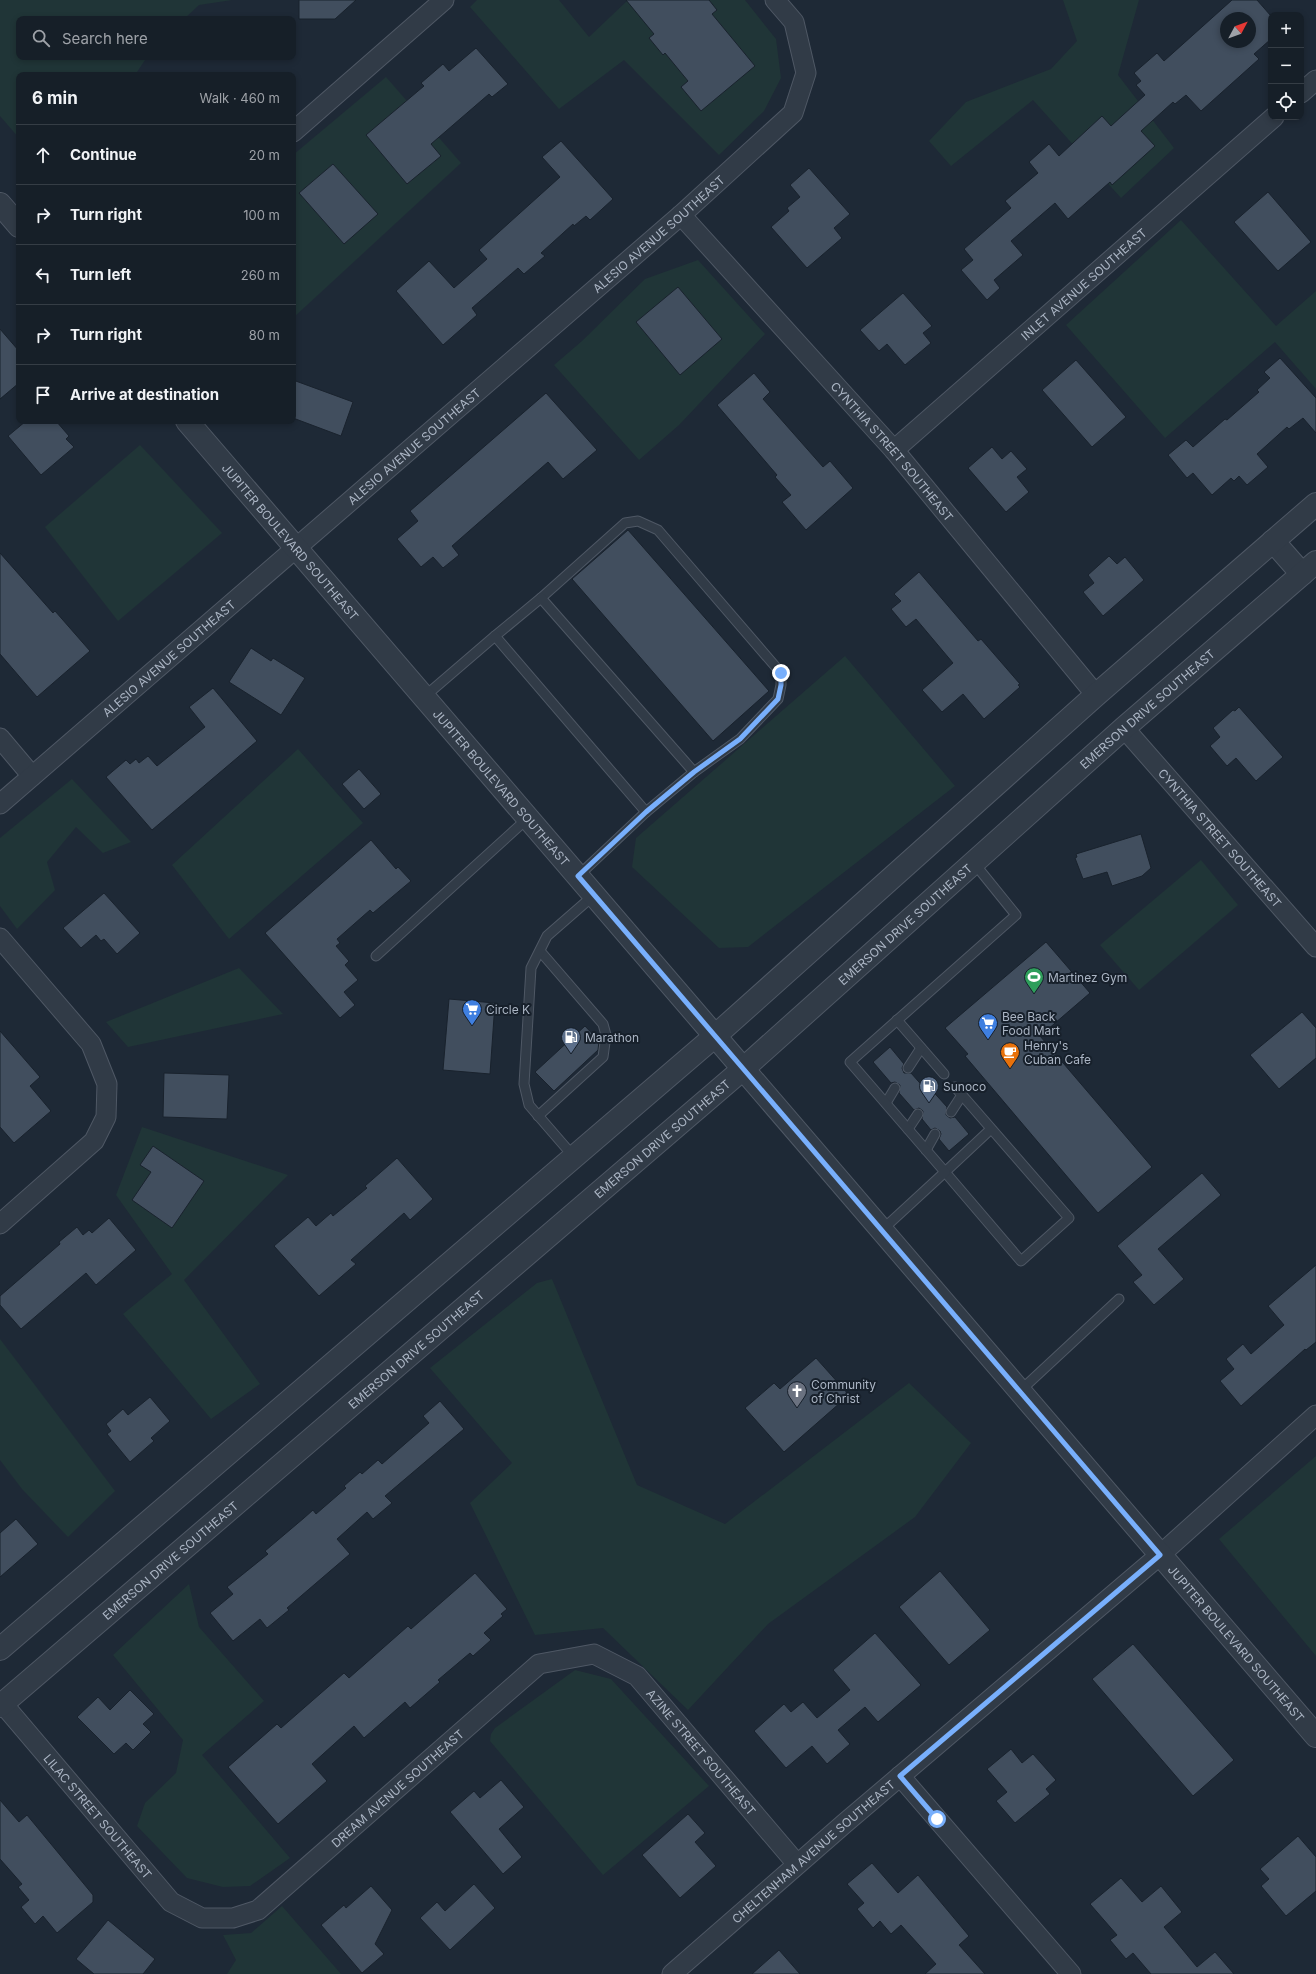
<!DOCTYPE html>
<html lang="en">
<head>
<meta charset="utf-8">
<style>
	:root { --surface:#161f28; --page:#232c34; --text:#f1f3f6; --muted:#9ea2a8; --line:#353d45 }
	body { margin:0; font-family:Inter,sans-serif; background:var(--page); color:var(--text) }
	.controls { position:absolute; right:12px; top:12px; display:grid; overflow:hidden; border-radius:8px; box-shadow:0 2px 6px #0003 }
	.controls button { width:36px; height:36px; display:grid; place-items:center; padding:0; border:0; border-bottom:1px solid var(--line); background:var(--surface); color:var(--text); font:20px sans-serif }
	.compass { position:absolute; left:1220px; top:12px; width:36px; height:36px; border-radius:50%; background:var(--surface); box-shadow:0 2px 6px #0003; rotate:49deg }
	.stop { position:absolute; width:12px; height:12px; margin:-9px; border:3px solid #78affc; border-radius:50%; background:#fff }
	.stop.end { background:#78affc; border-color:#fff; box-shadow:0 1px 4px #0008 }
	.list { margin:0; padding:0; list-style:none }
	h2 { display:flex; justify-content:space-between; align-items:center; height:52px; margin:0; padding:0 16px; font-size:17px }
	h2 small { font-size:13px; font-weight:400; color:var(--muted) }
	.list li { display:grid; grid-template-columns:26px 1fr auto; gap:12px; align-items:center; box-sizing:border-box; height:60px; padding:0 16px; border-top:1px solid var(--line) }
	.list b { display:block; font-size:15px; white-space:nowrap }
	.list em { font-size:13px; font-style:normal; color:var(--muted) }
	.icon { flex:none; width:22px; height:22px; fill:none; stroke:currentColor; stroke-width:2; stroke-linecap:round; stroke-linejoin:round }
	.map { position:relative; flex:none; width:1316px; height:1974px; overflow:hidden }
	.search { position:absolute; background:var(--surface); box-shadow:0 2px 6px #0003; left:16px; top:16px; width:280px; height:44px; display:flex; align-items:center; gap:10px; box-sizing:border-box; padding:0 14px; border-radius:8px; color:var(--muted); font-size:15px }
	.panel { position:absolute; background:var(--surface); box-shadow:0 2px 6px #0003; left:16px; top:72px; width:280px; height:352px; border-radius:8px }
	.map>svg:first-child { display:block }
</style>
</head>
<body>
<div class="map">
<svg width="1316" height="1974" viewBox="0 0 1316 1974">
	<rect width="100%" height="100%" fill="#1e2936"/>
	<!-- green -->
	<g fill="#203537">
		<polygon points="0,0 232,0 199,5 184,19 19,19 19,57 147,57 135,75 19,75 19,138 0,116"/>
		<polygon points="477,0 559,0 589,37 628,0 745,0 776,39 781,78 764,111 719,155 624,60 559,109 470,7"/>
		<polygon points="1063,0 1139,0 1118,75 1174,148 1121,198 1033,100 951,166 929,141 966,102 1051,69 1077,41"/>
		<polygon points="386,77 461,163 293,318 293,155"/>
		<polygon points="1181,220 1276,326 1316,291 1316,389 1275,342 1165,438 1066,325"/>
		<polygon points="698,260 765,334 679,425 639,460 554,365 582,341 645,279"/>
		<polygon points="140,445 222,533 118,621 45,527"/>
		<polygon points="845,656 955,786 748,947 719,948 632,867 636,838"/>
		<polygon points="298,749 363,823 229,939 172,865"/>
		<polygon points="72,779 131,842 103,853 76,827 47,862 55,890 17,929 0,906 0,838"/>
		<polygon points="1201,860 1238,905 1139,990 1100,945"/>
		<polygon points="239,968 283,1014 128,1047 106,1022"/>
		<polygon points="142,1127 288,1175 184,1280 260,1384 211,1419 123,1314 172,1274 116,1195"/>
		<polygon points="552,1279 637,1485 725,1524 909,1383 971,1443 915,1517 768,1624 688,1710 603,1628 535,1635 470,1503 512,1463 430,1368 537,1283"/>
		<polygon points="0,1339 115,1491 68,1537 22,1489 0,1460"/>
		<polygon points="1316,1456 1316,1656 1219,1539"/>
		<polygon points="189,1584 199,1627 264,1701 202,1755 290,1858 250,1886 223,1887 187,1878 137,1826 145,1803 176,1773 183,1740 113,1655"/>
		<polygon points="575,1670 611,1679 709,1786 603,1875 490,1741 491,1734 495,1728"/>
		<polygon points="282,1906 341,1974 227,1974 236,1960 223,1935 251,1933"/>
	</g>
	<!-- building -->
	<g fill="#414e5e" stroke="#19222d" fill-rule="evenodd">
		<polygon points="299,0 356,0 335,19 299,19"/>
		<polygon points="626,0 709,0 717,10 712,14 755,66 701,111 681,87 688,81 665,53 663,55 649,38 654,34"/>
		<path d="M1232,0h25l14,16v23l-17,15 5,5 -58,52 -15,-16 -11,9 -2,-2 -32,29 14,15 -43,39 -2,-3 -42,37 -13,-16 -44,38 12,14 -29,25 6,8 -13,12 -26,-30 12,-10 -9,-11 47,-41 -6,-7 33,-28 -9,-11 20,-18 10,12 43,-40 9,10 34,-31 -9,-10 5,-4 -7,-8 23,-20 7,8zM1226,18h24v24h-24z"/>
		<polygon points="476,48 508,84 492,97 489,94 431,144 441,156 407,184 366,135 424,86 421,83 443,64 449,71"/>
		<polygon points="561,141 613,199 590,220 586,216 574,226 573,224 541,253 545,256 524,274 518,268 472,308 477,315 443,345 396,291 429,261 454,288 487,259 479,250 560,177 542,157"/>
		<polygon points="333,164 378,214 344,244 299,193"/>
		<polygon points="809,168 850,214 834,228 842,238 807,268 771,227 789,211 787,208 800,197 790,185"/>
		<polygon points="1268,192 1311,242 1278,271 1234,222"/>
		<polygon points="678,287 722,339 680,375 636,322"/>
		<polygon points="903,293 932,326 923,333 931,343 905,365 887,344 879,351 860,330"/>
		<polygon points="0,329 19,351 19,383 0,399"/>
		<polygon points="1280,358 1316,398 1316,433 1303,418 1289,429 1287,427 1257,454 1268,467 1247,485 1239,476 1234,481 1231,478 1212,495 1193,473 1187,478 1168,455 1186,440 1193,447 1225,419 1227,420 1259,392 1257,390 1270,378 1264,372"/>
		<polygon points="1076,360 1126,417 1092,447 1042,390"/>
		<polygon points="754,373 770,392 763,399 823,467 830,461 853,488 806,530 782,502 791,495 775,477 777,475 717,405"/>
		<polygon points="293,380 353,402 341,436 293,418"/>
		<polygon points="546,393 597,450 563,479 548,462 452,546 459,555 443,568 433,557 421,567 397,539 418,521 410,511"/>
		<polygon points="26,421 56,421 69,436 66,439 74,447 41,475 8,436"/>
		<polygon points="992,447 1002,459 1011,451 1027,469 1017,477 1029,492 1006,512 968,468"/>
		<polygon points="628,530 769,691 713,741 572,579"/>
		<polygon points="0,553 53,613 55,611 90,651 37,697 0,654"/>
		<polygon points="1109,556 1117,564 1125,557 1144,580 1103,616 1083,592 1094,583 1088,575"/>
		<polygon points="919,572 978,641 981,639 1020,684 1018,685 1020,687 984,719 963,694 942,712 922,690 953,663 916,619 906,627 891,609 901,601 894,594"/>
		<polygon points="251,648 271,661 273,658 305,678 281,715 229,682"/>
		<polygon points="213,688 257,741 152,830 106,777 126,760 130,764 136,759 139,763 148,756 157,766 205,727 189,707"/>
		<polygon points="1239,707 1283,757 1256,781 1236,758 1227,766 1210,746 1220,737 1213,728 1233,710 1235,711"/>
		<polygon points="359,769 381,794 364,809 342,784"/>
		<polygon points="1141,834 1151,868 1142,876 1112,886 1107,872 1083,879 1075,858 1077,857 1076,854"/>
		<polygon points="371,840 396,869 398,867 411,881 373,913 370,910 337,939 340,943 336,946 349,961 345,965 358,980 344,992 355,1005 340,1018 265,933"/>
		<polygon points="104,893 140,933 117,954 104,939 101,941 96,935 81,948 63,928"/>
		<polygon points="1046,942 1090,993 1040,1036 1152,1167 1098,1213 965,1056 968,1054 945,1028"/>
		<polygon points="449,999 495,1003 490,1074 443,1070"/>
		<polygon points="1302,1012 1316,1028 1316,1058 1279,1089 1250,1055"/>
		<polygon points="585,1026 599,1041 598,1050 554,1091 535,1072"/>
		<polygon points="0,1031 40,1077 30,1086 51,1111 14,1143 0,1127"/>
		<polygon points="890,1047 904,1064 902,1068 904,1073 911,1073 926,1090 929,1087 947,1107 946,1115 950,1118 955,1117 969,1134 949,1151 939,1139 941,1134 940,1131 935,1128 931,1130 922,1119 923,1111 919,1108 914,1110 899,1093 900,1085 895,1082 891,1083 873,1062"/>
		<polygon points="164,1073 229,1075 227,1119 163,1117"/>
		<polygon points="153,1146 204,1181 172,1228 132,1200 151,1172 140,1165"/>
		<polygon points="397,1158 433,1199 410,1220 404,1213 351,1260 356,1264 319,1296 274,1246 308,1217 316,1226 331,1213 333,1216 367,1188 365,1186"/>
		<polygon points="1202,1173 1221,1195 1158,1249 1184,1279 1154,1305 1133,1282 1142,1275 1117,1246"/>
		<polygon points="109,1218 136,1250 96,1285 86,1273 21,1329 0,1305 0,1296 60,1244 59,1242 77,1227 83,1235 89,1230 92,1233"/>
		<polygon points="1316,1265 1316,1342 1306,1350 1305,1349 1241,1406 1220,1381 1234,1369 1226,1359 1243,1344 1251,1354 1284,1325 1268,1306"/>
		<polygon points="816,1358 849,1395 784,1452 745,1408 774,1383 780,1389"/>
		<polygon points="150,1397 170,1421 151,1438 154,1441 130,1462 107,1434 111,1431 106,1424 123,1409 128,1415"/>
		<polygon points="440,1401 464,1429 385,1496 392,1503 373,1519 367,1512 337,1539 350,1554 287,1608 289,1610 267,1628 260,1619 233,1641 210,1613 233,1594 227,1587 268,1554 265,1551 304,1518 313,1510 316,1514 346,1488 344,1486 360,1472 362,1474 378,1460 382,1464 429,1423 423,1416"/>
		<polygon points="16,1519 38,1544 0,1577 0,1533"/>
		<polygon points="940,1571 990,1630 949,1665 899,1607"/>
		<polygon points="475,1573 507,1609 501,1614 503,1616 484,1633 491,1640 473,1656 470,1653 438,1680 440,1682 410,1708 405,1702 364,1738 354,1726 312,1764 327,1781 278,1824 228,1767 277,1724 281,1728 344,1673 349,1678 408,1626 411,1629"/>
		<polygon points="875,1633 921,1685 878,1722 865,1707 838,1730 850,1744 827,1764 812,1746 786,1768 754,1731 784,1704 791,1712 803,1702 817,1718 850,1690 833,1670"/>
		<polygon points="1133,1644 1234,1760 1193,1796 1092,1679"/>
		<polygon points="130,1690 154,1714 143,1724 151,1732 133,1750 126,1743 114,1754 77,1717 98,1697 110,1710"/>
		<polygon points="1011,1749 1022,1763 1033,1754 1056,1780 1046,1789 1050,1794 1015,1823 996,1801 1007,1792 987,1769"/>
		<polygon points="501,1780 524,1807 499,1829 522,1857 503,1874 450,1812 474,1791 480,1798"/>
		<polygon points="0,1800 19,1822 27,1815 93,1895 93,1902 57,1933 43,1916 35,1924 21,1907 29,1900 18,1887 22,1884 0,1859"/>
		<polygon points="688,1814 705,1833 695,1842 716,1866 680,1898 642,1855"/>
		<polygon points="1298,1836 1316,1857 1316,1891 1286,1916 1261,1886 1269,1879 1260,1869"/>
		<polygon points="872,1863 898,1893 918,1875 969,1936 959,1945 985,1974 925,1974 936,1964 901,1925 891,1934 880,1921 873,1928 857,1909 864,1903 847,1884"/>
		<polygon points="1121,1878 1142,1902 1161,1886 1182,1912 1164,1927 1197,1967 1215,1952 1234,1974 1151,1974 1133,1953 1126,1959 1110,1940 1117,1935 1090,1904"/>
		<polygon points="474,1884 495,1908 450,1950 420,1918 437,1902 445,1911"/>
		<polygon points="371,1886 392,1910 375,1944 384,1954 362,1973 321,1925 344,1905 346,1908"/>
		<polygon points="108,1920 155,1959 143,1974 94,1974 76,1959"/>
		<polygon points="779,1950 800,1974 752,1974"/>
	</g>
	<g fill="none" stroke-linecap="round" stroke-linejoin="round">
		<defs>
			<g id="service">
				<polyline points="541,598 625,523 638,521 658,530 781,673 781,685 778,699 740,739 694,772"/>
				<polyline points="495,636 541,598 694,772 646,812"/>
				<polyline points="424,697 495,636 646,812 578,876"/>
				<polyline points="376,956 528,818"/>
				<polyline points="897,1020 944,1074"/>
				<polyline points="908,1068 921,1048"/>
				<polyline points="955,1087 1069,1218 1021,1261 945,1172 991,1129"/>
				<polyline points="886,1103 895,1088"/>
				<polyline points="951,1112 962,1095"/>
				<polyline points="538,1116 603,1057 606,1035 603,1024 540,951"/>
				<polyline points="908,1129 918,1114"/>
				<polyline points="926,1150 935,1134"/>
				<polyline points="574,1157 529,1105 524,1084 531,968 547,936 594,895"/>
				<polyline points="882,1230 945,1172 850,1062 1016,915 974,863"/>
				<polyline points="1020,1391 1119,1299"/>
			</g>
			<g id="minor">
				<polyline points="1301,93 1316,80"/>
				<polyline points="293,132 444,0"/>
				<path id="s1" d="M681,215l213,235 202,245"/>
				<path id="s2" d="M894,450l380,-333"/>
				<path id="s3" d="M1124,728l192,219"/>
				<polyline points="0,738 32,776"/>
				<path id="s4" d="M0,804l681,-589 112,-102 13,-40 -12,-51 -19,-22"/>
				<polyline points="0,938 91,1044 107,1084 106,1117 94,1141 0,1224"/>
				<path id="s5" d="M3,1704l168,198 31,16h31l25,-8 281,-246 55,-10 43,22 160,188"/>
				<polyline points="900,1776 1071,1974"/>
				<path id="s6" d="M672,1974l173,-151 315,-268 156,-140"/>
			</g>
			<g id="tertiary">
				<polyline points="0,204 19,226"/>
				<path id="s7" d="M187,421l1129,1315"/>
				<polyline points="1273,541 1302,574"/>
				<polyline points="0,1649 715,1036 1096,695 1316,504"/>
				<path id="s8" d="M0,1706l743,-637 381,-341 192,-166"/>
			</g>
		</defs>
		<!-- service casing -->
		<use href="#service" stroke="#4f5865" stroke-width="11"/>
		<!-- minor casing -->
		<use href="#minor" stroke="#4f5865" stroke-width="21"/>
		<!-- tertiary casing -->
		<use href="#tertiary" stroke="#4f5865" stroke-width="24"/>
		<!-- service -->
		<use href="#service" stroke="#313b47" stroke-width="9"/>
		<!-- minor -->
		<use href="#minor" stroke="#313b47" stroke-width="19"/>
		<!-- tertiary -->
		<use href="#tertiary" stroke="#313b47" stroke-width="22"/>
	</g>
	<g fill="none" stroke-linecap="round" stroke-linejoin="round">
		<!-- route -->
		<polyline stroke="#78affc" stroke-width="5" points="781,673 781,685 778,699 740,739 694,772 646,812 578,876 1160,1555 900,1776 937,1819"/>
	</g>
	<!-- icons -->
	<defs>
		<symbol id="stadium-pin" viewBox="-11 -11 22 30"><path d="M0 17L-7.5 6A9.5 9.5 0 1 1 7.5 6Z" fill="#2e9e5b" stroke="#17202b"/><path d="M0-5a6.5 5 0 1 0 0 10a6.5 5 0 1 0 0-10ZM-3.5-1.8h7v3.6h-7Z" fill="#fff"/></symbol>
		<symbol id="supermarket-pin" viewBox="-11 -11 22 30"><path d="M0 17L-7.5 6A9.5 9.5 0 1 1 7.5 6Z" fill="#3f7fe0" stroke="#17202b"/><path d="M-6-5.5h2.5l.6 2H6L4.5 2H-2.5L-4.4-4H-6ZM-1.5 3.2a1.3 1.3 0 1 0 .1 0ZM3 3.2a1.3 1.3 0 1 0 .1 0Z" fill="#fff"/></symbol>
		<symbol id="fuel-pin" viewBox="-11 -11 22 30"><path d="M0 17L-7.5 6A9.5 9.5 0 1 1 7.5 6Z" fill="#5c6f8a" stroke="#17202b"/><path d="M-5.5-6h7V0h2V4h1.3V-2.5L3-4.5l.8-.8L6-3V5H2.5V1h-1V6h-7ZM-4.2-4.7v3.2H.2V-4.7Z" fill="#fff"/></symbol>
		<symbol id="cafe-pin" viewBox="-11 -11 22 30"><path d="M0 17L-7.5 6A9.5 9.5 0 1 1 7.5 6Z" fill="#e8710a" stroke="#17202b"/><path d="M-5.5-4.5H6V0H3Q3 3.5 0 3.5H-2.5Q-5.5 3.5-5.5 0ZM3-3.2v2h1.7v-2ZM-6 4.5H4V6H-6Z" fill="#fff"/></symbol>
		<symbol id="church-pin" viewBox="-11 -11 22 30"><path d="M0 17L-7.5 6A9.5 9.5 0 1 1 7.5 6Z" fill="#6b7280" stroke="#17202b"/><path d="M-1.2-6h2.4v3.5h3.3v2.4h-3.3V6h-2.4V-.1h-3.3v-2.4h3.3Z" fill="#fff"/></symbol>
	</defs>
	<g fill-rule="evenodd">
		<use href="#stadium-pin" x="1023" y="966" width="22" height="30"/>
		<use href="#supermarket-pin" x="461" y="998" width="22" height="30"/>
		<use href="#supermarket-pin" x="977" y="1012" width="22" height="30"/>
		<use href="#fuel-pin" x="560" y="1026" width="22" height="30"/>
		<use href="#cafe-pin" x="999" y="1041" width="22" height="30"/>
		<use href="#fuel-pin" x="918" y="1075" width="22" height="30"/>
		<use href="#church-pin" x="786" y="1380" width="22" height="30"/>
	</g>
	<g text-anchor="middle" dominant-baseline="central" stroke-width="4" stroke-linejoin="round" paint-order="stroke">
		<!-- street labels -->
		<g font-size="12" fill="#abb5c4" stroke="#17202b">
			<text stroke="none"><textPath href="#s4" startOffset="871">ALESIO AVENUE SOUTHEAST</textPath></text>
			<text stroke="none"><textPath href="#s2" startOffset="252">INLET AVENUE SOUTHEAST</textPath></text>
			<text stroke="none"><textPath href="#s4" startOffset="547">ALESIO AVENUE SOUTHEAST</textPath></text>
			<text stroke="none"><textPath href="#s1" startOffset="317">CYNTHIA STREET SOUTHEAST</textPath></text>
			<text stroke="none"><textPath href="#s7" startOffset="159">JUPITER BOULEVARD SOUTHEAST</textPath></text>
			<text stroke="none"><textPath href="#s4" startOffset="223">ALESIO AVENUE SOUTHEAST</textPath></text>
			<text stroke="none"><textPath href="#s8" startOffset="1520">EMERSON DRIVE SOUTHEAST</textPath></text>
			<text stroke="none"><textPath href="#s7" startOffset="483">JUPITER BOULEVARD SOUTHEAST</textPath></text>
			<text stroke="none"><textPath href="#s3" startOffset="146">CYNTHIA STREET SOUTHEAST</textPath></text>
			<text stroke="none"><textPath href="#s8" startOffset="1196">EMERSON DRIVE SOUTHEAST</textPath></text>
			<text stroke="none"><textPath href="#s8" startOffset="872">EMERSON DRIVE SOUTHEAST</textPath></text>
			<text stroke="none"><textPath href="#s8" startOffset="548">EMERSON DRIVE SOUTHEAST</textPath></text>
			<text stroke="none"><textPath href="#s8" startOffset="224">EMERSON DRIVE SOUTHEAST</textPath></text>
			<text stroke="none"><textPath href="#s7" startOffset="1611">JUPITER BOULEVARD SOUTHEAST</textPath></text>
			<text stroke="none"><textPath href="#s5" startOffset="929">AZINE STREET SOUTHEAST</textPath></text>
			<text stroke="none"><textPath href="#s5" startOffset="537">DREAM AVENUE SOUTHEAST</textPath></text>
			<text stroke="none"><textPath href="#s5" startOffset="147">LILAC STREET SOUTHEAST</textPath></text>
			<text stroke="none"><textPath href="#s6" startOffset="187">CHELTENHAM AVENUE SOUTHEAST</textPath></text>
		</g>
		<!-- poi labels -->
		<g font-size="12" fill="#abb5c4" stroke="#17202b" text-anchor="start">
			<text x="1048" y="977">Martinez Gym</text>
			<text x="486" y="1009">Circle K</text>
			<text x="1002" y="1016">Bee Back<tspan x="1002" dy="14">Food Mart</tspan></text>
			<text x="585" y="1037">Marathon</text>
			<text x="1024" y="1045">Henry's<tspan x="1024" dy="14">Cuban Cafe</tspan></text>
			<text x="943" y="1086">Sunoco</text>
			<text x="811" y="1384">Community<tspan x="811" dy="14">of Christ</tspan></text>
		</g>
	</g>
</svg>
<div class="controls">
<button>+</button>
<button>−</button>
<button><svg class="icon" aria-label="locate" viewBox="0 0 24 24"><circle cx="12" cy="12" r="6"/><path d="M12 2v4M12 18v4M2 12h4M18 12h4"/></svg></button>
</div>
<svg class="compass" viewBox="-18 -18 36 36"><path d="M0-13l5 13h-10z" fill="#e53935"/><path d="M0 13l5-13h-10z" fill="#9ea2a8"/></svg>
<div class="stop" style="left:937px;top:1819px"></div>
<div class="stop end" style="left:781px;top:673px"></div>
<div class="search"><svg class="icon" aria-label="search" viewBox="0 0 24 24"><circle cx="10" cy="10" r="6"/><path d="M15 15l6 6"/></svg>Search here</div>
<section class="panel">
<h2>6 min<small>Walk · 460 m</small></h2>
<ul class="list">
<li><svg class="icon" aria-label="ahead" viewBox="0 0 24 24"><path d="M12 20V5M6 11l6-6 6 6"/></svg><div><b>Continue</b></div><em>20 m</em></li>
<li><svg class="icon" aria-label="right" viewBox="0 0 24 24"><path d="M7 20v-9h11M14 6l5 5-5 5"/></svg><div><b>Turn right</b></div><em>100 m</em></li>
<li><svg class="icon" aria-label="left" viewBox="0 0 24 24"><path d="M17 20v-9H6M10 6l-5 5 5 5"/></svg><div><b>Turn left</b></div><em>260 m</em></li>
<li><svg class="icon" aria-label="right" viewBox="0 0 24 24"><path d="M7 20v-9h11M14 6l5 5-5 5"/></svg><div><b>Turn right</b></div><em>80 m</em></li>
<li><svg class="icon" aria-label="arrive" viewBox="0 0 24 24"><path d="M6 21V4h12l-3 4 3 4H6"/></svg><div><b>Arrive at destination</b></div></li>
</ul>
</section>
</div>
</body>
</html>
